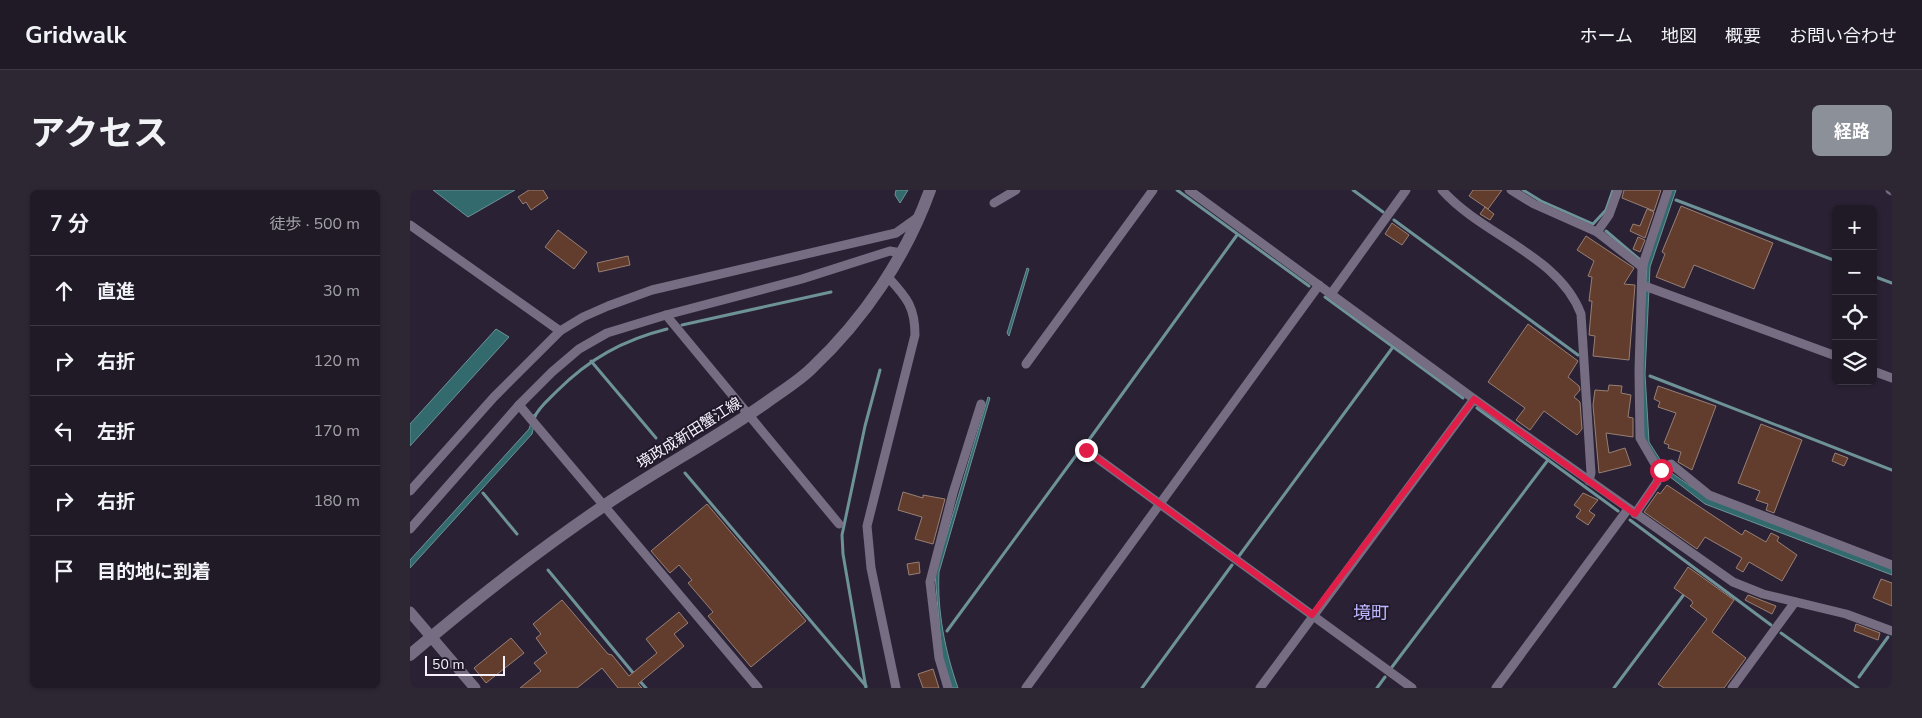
<!DOCTYPE html>
<html lang="ja">
<head>
<meta charset="utf-8">
<style>
	:root { --surface:#201a27; --page:#2d2733; --text:#f1f3f6; --muted:#a2a1a7; --line:#3d3844; --accent:#8c9099 }
	body { margin:0; font-family:"Nunito Sans","Noto Sans JP",sans-serif; background:var(--page); color:var(--text) }
	.controls { position:absolute; right:15px; top:15px; display:grid; overflow:hidden; border-radius:8px; box-shadow:0 1px 4px #0004 }
	.controls button { width:45px; height:45px; display:grid; place-items:center; padding:0; border:0; border-bottom:1px solid var(--line); background:var(--surface); color:var(--text); font:25px sans-serif }
	.scale { position:absolute; left:15px; bottom:12px; width:80px; box-sizing:border-box; padding-left:5px; border:2px solid #f6f1fd; border-top:0; font-size:14px; line-height:18px; white-space:nowrap; color:#f6f1fd; -webkit-text-stroke:4px #20192a; paint-order:stroke }
	.stop { position:absolute; width:15px; height:15px; margin:-11px; border:4px solid #e11d48; border-radius:50%; background:#fff }
	.stop.end { background:#e11d48; border-color:#fff; box-shadow:0 1px 5px #0008 }
	.list { margin:0; padding:0; list-style:none }
	h2 { display:flex; justify-content:space-between; align-items:center; height:65px; margin:0; padding:0 20px; font-size:21px }
	h2 small { font-size:16px; font-weight:400; color:var(--muted) }
	.list li { display:grid; grid-template-columns:32px 1fr auto; gap:15px; align-items:center; box-sizing:border-box; height:70px; padding:0 20px; border-top:1px solid var(--line) }
	.list b { display:block; font-size:19px; white-space:nowrap }
	.list em { font-size:16px; font-style:normal; color:var(--muted) }
	.icon { flex:none; width:28px; height:28px; fill:none; stroke:currentColor; stroke-width:2; stroke-linecap:round; stroke-linejoin:round }
	.map { position:relative; flex:none; width:1482px; height:498px; overflow:hidden; border-radius:8px }
	header { display:flex; align-items:center; gap:30px; box-sizing:border-box; height:70px; padding:0 25px; background:var(--surface); border-bottom:1px solid var(--line) }
	header strong { font-size:24px }
	nav { display:flex; gap:28px; margin-inline-start:auto; font-size:18px }
	.intro { display:flex; align-items:center; justify-content:space-between; box-sizing:border-box; height:120px; padding:0 30px }
	h1 { margin:0; font-size:35px }
	.button { padding:12px 22px; border-radius:8px; background:var(--accent); color:#fff; font-size:18px; font-weight:700 }
	main { display:flex; gap:30px; padding:0 30px }
	aside { flex:1; background:var(--surface); border-radius:8px; box-shadow:0 1px 4px #0004 }
	.map>svg:first-child { display:block }
</style>
</head>
<body>
<header>
<strong>Gridwalk</strong>
<nav><a>ホーム</a><a>地図</a><a>概要</a><a>お問い合わせ</a></nav>
</header>
<div class="intro"><h1>アクセス</h1><a class="button">経路</a></div>
<main>
<aside>
<h2>7 分<small>徒歩 · 500 m</small></h2>
<ul class="list">
<li><svg class="icon" aria-label="ahead" viewBox="0 0 24 24"><path d="M12 20V5M6 11l6-6 6 6"/></svg><div><b>直進</b></div><em>30 m</em></li>
<li><svg class="icon" aria-label="right" viewBox="0 0 24 24"><path d="M7 20v-9h11M14 6l5 5-5 5"/></svg><div><b>右折</b></div><em>120 m</em></li>
<li><svg class="icon" aria-label="left" viewBox="0 0 24 24"><path d="M17 20v-9H6M10 6l-5 5 5 5"/></svg><div><b>左折</b></div><em>170 m</em></li>
<li><svg class="icon" aria-label="right" viewBox="0 0 24 24"><path d="M7 20v-9h11M14 6l5 5-5 5"/></svg><div><b>右折</b></div><em>180 m</em></li>
<li><svg class="icon" aria-label="arrive" viewBox="0 0 24 24"><path d="M6 21V4h12l-3 4 3 4H6"/></svg><div><b>目的地に到着</b></div></li>
</ul>
</aside>
<div class="map">
<svg width="1482" height="498" viewBox="0 0 1482 498">
	<rect width="100%" height="100%" fill="#2a2234"/>
	<!-- water -->
	<g fill="#326a6d" stroke="#6d9298">
		<polygon points="23,0 105,0 58,27"/>
		<polygon points="486,0 498,0 490,13 485,5"/>
		<polygon points="1261,0 1266,0 1240,77 1235,184 1239,252 1256,279 1299,309 1482,379 1482,385 1295,314 1255,283 1234,250 1231,181 1237,74"/>
		<polygon points="617,78 619,79 599,146 597,143"/>
		<polygon points="86,139 99,147 0,256 0,234"/>
		<path d="M578,207l2,1 -51,174c-2,39 6,79 19,116h-6l-10,-31 -7,-83z"/>
		<polygon points="124,224 126,226 122,244 0,378 0,370 119,239"/>
	</g>
	<g fill="none" stroke-linecap="round" stroke-linejoin="round">
		<!-- stream -->
		<g stroke="#6d9298" stroke-width="3">
			<polyline points="767,0 899,96"/>
			<polyline points="943,0 973,22"/>
			<polyline points="1113,0 1131,11 1183,34 1196,20 1203,0"/>
			<polyline points="1266,10 1426,71"/>
			<polyline points="984,30 1168,165"/>
			<polyline points="1196,41 1229,69"/>
			<polyline points="1463,86 1482,93"/>
			<polyline points="915,107 1053,208"/>
			<polyline points="272,135 421,102"/>
			<polyline points="181,171 246,248"/>
			<polyline points="1240,186 1482,280"/>
			<polyline points="1067,218 1208,321"/>
			<path d="M124,228c4,-10 15,-19 23,-27 32,-32 66,-51 110,-62"/>
			<polyline points="676,254 827,45"/>
			<polyline points="275,283 456,496"/>
			<polyline points="73,303 107,344"/>
			<polyline points="1220,330 1361,435"/>
			<polyline points="829,366 983,157"/>
			<polyline points="138,380 224,484"/>
			<polyline points="537,441 667,264"/>
			<polyline points="1371,443 1448,498"/>
			<polyline points="982,477 1138,270"/>
			<polyline points="1449,487 1478,447"/>
			<polyline points="228,489 236,498"/>
			<polyline points="456,498 433,364 432,345 455,236 470,180"/>
			<polyline points="732,498 822,375"/>
			<polyline points="967,498 975,487"/>
			<polyline points="1204,498 1275,403"/>
		</g>
	</g>
	<!-- building -->
	<g fill="#623d2d" stroke="#987f74">
		<polygon points="119,0 133,0 138,8 121,20 116,12 113,14 108,7"/>
		<polygon points="1063,0 1092,0 1078,19 1059,6"/>
		<polygon points="1214,0 1251,0 1244,21 1212,8"/>
		<polygon points="1271,16 1363,53 1344,99 1284,75 1274,98 1246,87 1255,64 1252,62"/>
		<polygon points="1075,17 1084,24 1080,30 1070,24"/>
		<polygon points="1237,19 1244,22 1235,48 1220,41 1223,34 1230,36"/>
		<polygon points="982,33 999,45 992,55 975,44"/>
		<polygon points="148,40 177,62 164,79 135,57"/>
		<polygon points="1176,46 1224,78 1214,94 1225,95 1219,170 1183,166 1185,146 1179,145 1182,111 1179,111 1182,87 1178,86 1184,71 1167,60"/>
		<polygon points="1228,47 1235,50 1230,62 1223,59"/>
		<polygon points="218,66 220,75 189,82 187,73"/>
		<polygon points="1118,134 1168,171 1158,187 1169,196 1170,200 1164,207 1170,212 1172,239 1167,245 1134,221 1120,240 1106,230 1115,218 1078,192"/>
		<polygon points="1199,195 1212,196 1211,203 1221,205 1218,227 1223,228 1223,247 1196,243 1199,263 1215,258 1221,275 1189,283 1183,215 1185,200 1198,201"/>
		<polygon points="1248,196 1306,216 1282,280 1268,272 1271,262 1258,258 1259,255 1254,253 1266,223 1248,217 1250,212 1244,209"/>
		<polygon points="1351,234 1392,250 1364,323 1356,320 1358,314 1346,310 1350,301 1328,293"/>
		<polygon points="1425,263 1438,268 1434,276 1422,271"/>
		<polygon points="1257,295 1332,345 1335,340 1356,352 1361,343 1369,347 1367,351 1387,365 1372,391 1339,372 1333,382 1326,378 1332,368 1295,347 1287,359 1234,322 1248,302 1250,304"/>
		<polygon points="493,302 513,308 513,305 535,309 523,354 505,349 512,327 488,320"/>
		<polygon points="1173,303 1188,310 1179,321 1185,325 1178,335 1166,327 1171,320 1164,315"/>
		<polygon points="297,314 396,431 341,477 298,426 303,422 278,393 282,390 269,375 260,383 241,361"/>
		<polygon points="509,372 510,383 499,385 497,374"/>
		<polygon points="1278,377 1324,410 1302,442 1336,468 1314,498 1254,498 1248,494 1297,429 1280,416 1283,413 1281,410 1264,398"/>
		<polygon points="1471,389 1482,393 1482,416 1463,408"/>
		<polygon points="1338,405 1366,416 1362,424 1335,410"/>
		<polygon points="152,410 198,464 202,465 219,486 247,463 236,449 269,422 278,433 264,444 274,456 228,494 232,498 208,498 192,478 167,498 110,498 131,481 124,473 137,463 126,448 131,444 123,434"/>
		<polygon points="1446,434 1470,443 1468,450 1444,441"/>
		<polygon points="101,448 114,463 76,493 64,478"/>
		<polygon points="523,479 529,498 513,498 508,484"/>
	</g>
	<g fill="none" stroke-linecap="round" stroke-linejoin="round">
		<!-- minor -->
		<g stroke="#766d83" stroke-width="9">
			<polyline points="779,0 1064,209 1323,392 1353,404 1436,424 1482,441"/>
			<path d="M1032,0c41,46 117,65 139,124l10,159 -2,8"/>
			<polyline points="1101,0 1124,14 1187,42 1232,77"/>
			<polyline points="1480,0 1482,1"/>
			<polyline points="584,13 606,0"/>
			<polyline points="0,35 150,141"/>
			<polyline points="1187,42 1199,25 1208,0"/>
			<path d="M478,87c18,20 27,29 27,58l-48,191 4,42 25,120"/>
			<polyline points="1232,95 1426,166"/>
			<polyline points="921,104 996,0"/>
			<polyline points="256,125 429,334"/>
			<polyline points="616,174 743,0"/>
			<polyline points="1463,181 1482,188"/>
			<polyline points="109,215 348,498"/>
			<polyline points="676,260 1002,498"/>
			<polyline points="1249,281 1261,274 1299,305 1482,375"/>
			<polyline points="0,301 84,207 150,141 173,127 198,116 242,100 486,43 507,28"/>
			<polyline points="1225,324 1247,292 1249,281 1230,248 1229,181 1232,77 1258,0"/>
			<polyline points="0,339 109,215 142,182 169,159 197,143 256,125 392,89 480,61 491,63"/>
			<polyline points="538,498 529,468 520,392 543,303 571,214"/>
			<polyline points="616,498 909,95"/>
			<polyline points="850,498 1064,209"/>
			<polyline points="1086,498 1218,319"/>
			<polyline points="1322,498 1385,412"/>
		</g>
		<!-- tertiary -->
		<polyline stroke="#766d83" stroke-width="11" points="0,422 65,498"/>
		<!-- secondary -->
		<path stroke="#766d83" stroke-width="12" d="M0,465c62,-53 127,-104 195,-150 53,-36 110,-66 162,-103 15,-11 32,-21 45,-34 52,-49 94,-111 118,-178"/>
	</g>
	<g fill="none" stroke-linecap="round" stroke-linejoin="round">
		<!-- route -->
		<polyline stroke="#e11d48" stroke-width="6" points="676,260 902,425 1064,209 1225,324 1247,292 1251,280"/>
	</g>
	<g text-anchor="middle" dominant-baseline="central" stroke-width="4" stroke-linejoin="round" paint-order="stroke">
		<!-- street labels -->
		<g font-size="15" fill="#f6f1fd" stroke="#20192a">
			<text transform="translate(279 243) rotate(-32)">境政成新田蟹江線</text>
		</g>
		<!-- quarter labels -->
		<g font-size="18" fill="#bfb7ff" stroke="#20192a">
			<text x="961" y="423">境町</text>
		</g>
	</g>
</svg>
<div class="controls">
<button>+</button>
<button>−</button>
<button><svg class="icon" aria-label="locate" viewBox="0 0 24 24"><circle cx="12" cy="12" r="6"/><path d="M12 2v4M12 18v4M2 12h4M18 12h4"/></svg></button>
<button><svg class="icon" aria-label="layers" viewBox="0 0 24 24"><path d="M12 4l9 5-9 5-9-5zM3 14l9 5 9-5"/></svg></button>
</div>
<div class="scale">50 m</div>
<div class="stop" style="left:1251px;top:280px"></div>
<div class="stop end" style="left:676px;top:260px"></div>
</div>
</main>
</body>
</html>
